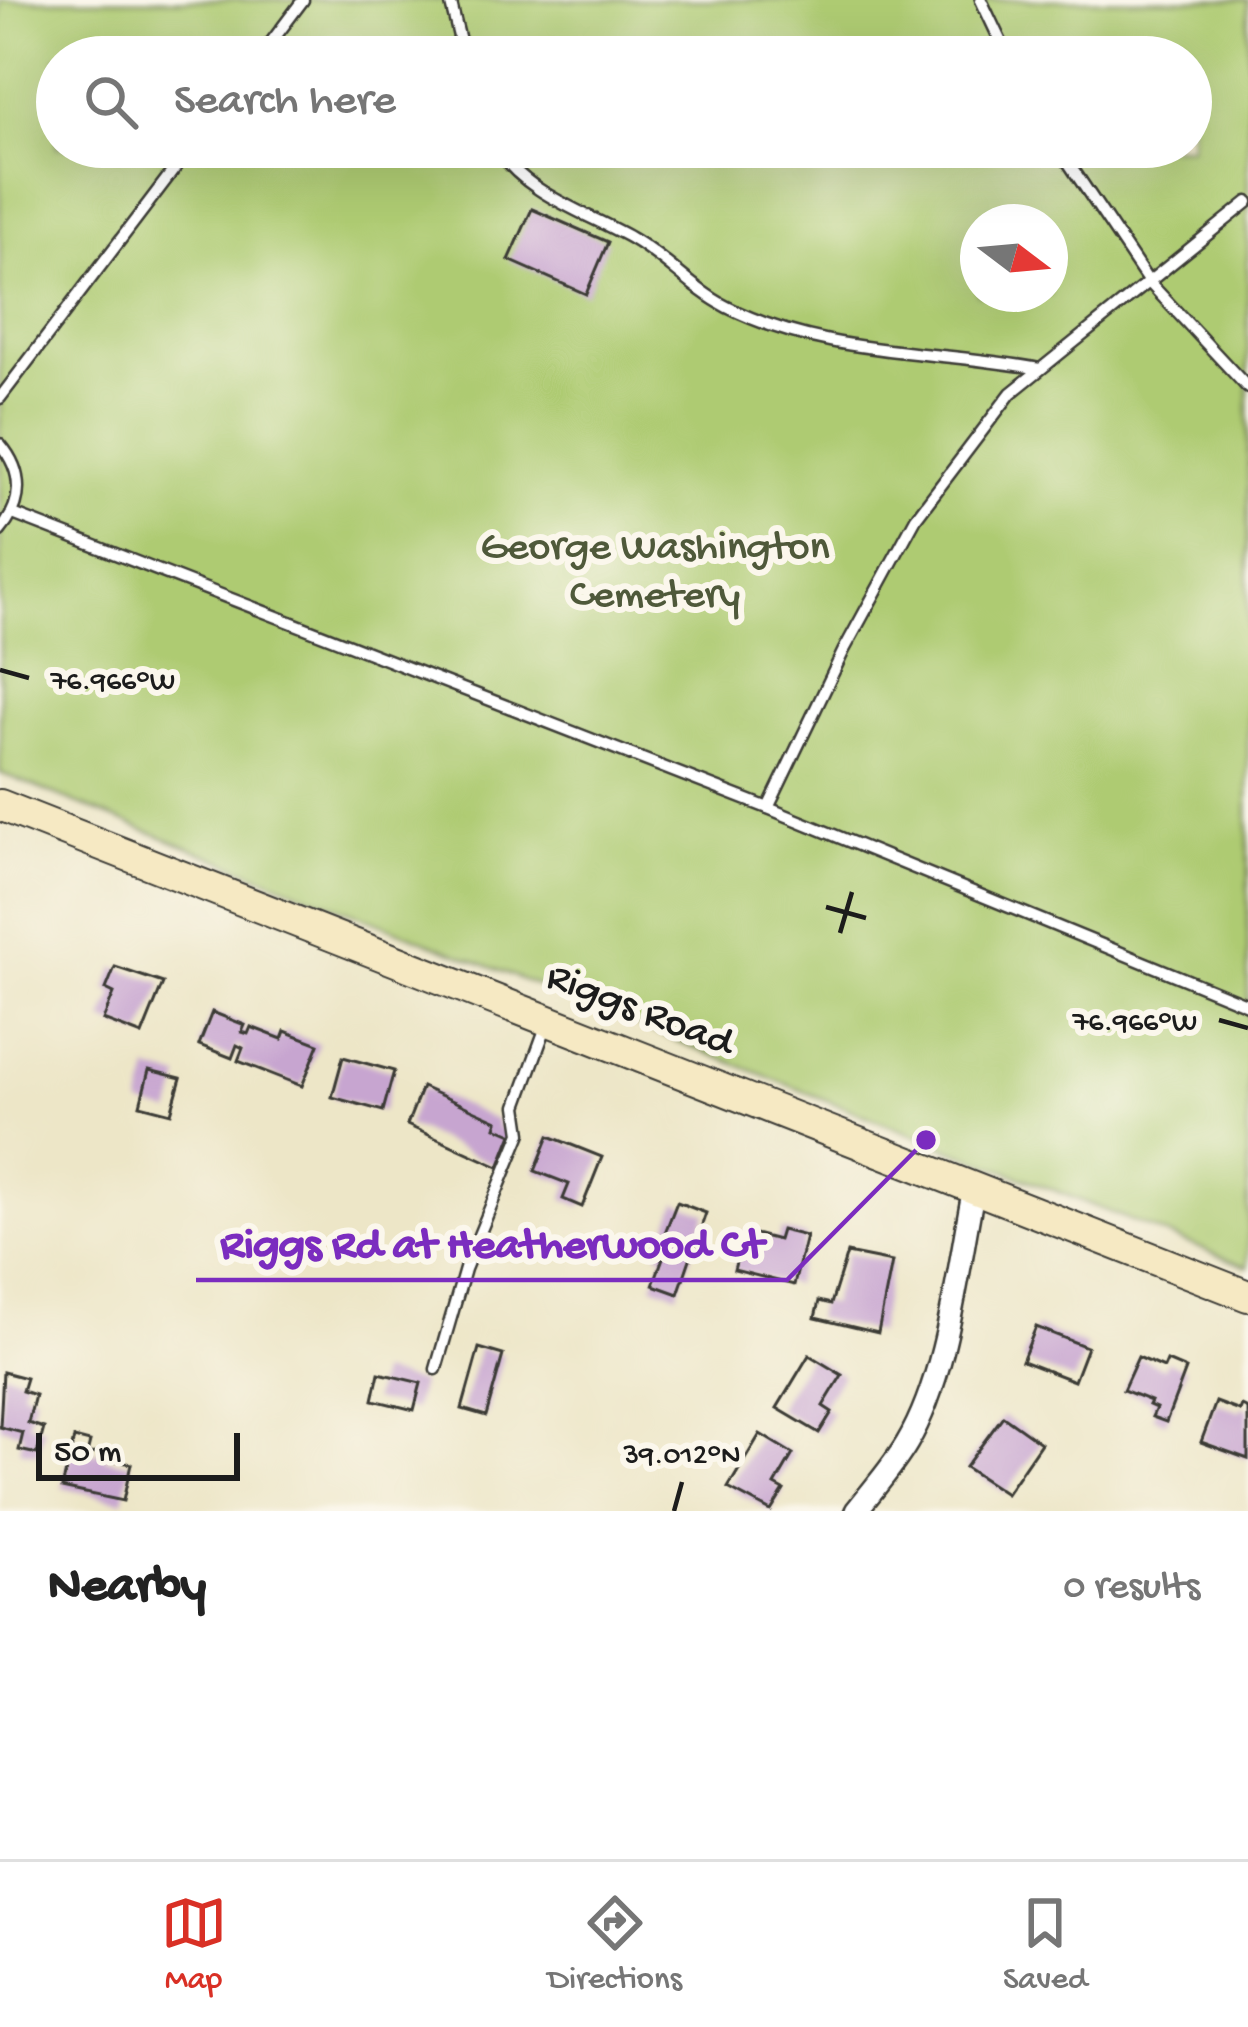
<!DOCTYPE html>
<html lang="en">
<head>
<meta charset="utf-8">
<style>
	:root { --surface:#fff; --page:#f2f2f2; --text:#222; --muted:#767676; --line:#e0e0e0; --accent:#d93025 }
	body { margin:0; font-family:"Gochi Hand",sans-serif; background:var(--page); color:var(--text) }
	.compass { position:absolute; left:960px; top:204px; width:108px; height:108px; border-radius:50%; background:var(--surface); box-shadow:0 12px 48px #0002; rotate:106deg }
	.scale { position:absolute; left:36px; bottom:30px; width:204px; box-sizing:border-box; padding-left:12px; border:6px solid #1c1c1c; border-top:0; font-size:33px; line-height:42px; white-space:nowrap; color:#1c1c1c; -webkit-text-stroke:9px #fbf7ec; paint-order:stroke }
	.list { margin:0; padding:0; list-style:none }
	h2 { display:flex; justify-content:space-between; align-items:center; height:156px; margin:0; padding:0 48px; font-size:51px }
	h2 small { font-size:39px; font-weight:400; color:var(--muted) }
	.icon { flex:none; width:66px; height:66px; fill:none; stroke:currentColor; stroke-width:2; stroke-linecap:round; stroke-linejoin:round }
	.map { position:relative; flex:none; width:1248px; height:1511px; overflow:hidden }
	.search { position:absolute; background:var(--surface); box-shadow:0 12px 48px #0002; left:36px; right:36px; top:36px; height:132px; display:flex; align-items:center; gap:30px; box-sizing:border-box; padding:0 42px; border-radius:66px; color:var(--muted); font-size:45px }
	.sheet { height:348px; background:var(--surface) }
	nav { display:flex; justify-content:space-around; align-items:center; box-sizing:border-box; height:168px; border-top:3px solid var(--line); background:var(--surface); font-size:33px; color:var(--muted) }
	nav a { display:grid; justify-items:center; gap:6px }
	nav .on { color:var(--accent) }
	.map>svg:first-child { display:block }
</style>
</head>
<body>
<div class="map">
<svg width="1248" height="1511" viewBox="0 0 1248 1511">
	<rect width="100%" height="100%" fill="#fbf7ec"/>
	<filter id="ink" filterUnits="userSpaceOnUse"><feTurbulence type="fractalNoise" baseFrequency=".00833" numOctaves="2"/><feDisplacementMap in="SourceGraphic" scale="24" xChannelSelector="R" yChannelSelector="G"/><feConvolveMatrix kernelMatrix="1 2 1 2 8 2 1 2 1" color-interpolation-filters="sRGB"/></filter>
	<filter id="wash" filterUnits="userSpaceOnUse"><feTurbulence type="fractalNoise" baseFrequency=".004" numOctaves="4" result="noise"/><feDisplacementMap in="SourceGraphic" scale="48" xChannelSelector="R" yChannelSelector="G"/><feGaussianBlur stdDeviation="2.7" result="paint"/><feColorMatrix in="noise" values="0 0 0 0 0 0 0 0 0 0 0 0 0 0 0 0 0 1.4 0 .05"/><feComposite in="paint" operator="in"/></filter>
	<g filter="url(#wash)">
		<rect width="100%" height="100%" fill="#ede6c7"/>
		<!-- green -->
		<path fill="#aecb72" stroke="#657447" stroke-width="3" fill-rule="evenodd" d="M0,0h1248v1267l-1248,-494zM57,57h1134v90h-1134zM978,222h72v72h-72z"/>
		<g id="blocks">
			<!-- building -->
			<g fill="#c7a5d0">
				<polygon points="532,209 608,242 586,294 509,260"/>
				<polygon points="115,967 163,983 142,1035 103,1020 114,993 106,989"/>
				<polygon points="212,1012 245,1025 242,1032 248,1034 251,1027 282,1039 285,1031 319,1044 302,1086 238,1061 243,1048 237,1045 232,1058 199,1045"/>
				<polygon points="343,1057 394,1071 383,1111 332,1097"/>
				<polygon points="149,1070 181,1078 171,1113 140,1105"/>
				<polygon points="422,1087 498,1121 496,1127 512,1134 499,1167 407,1125"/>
				<polygon points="549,1136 602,1157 582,1207 563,1199 569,1184 535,1171"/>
				<polygon points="677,1202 706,1213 678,1294 653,1285 664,1255 657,1253"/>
				<polygon points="781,1230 806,1236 794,1285 734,1270 744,1231 778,1240"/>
				<polygon points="847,1253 892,1262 878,1333 815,1318 819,1301 831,1304"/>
				<polygon points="1036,1327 1087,1347 1074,1381 1022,1361"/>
				<polygon points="479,1348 503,1355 486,1416 462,1409"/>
				<polygon points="809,1355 842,1375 823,1406 832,1412 819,1433 777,1408"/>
				<polygon points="1138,1357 1164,1368 1167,1361 1186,1369 1166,1422 1152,1417 1156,1408 1149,1405 1151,1401 1123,1390"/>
				<polygon points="3,1372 26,1378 22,1391 35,1395 28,1423 44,1428 37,1454 19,1450 23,1433 0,1427"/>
				<polygon points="379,1373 421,1383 414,1410 373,1400"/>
				<polygon points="1216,1402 1240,1411 1242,1406 1248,1409 1248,1459 1201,1442"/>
				<polygon points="1003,1416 1041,1443 1006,1494 965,1467"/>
				<polygon points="760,1434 793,1454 775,1485 784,1490 771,1511 728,1488"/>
				<polygon points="74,1438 90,1442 87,1454 105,1452 104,1458 131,1464 123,1501 62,1488"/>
			</g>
		</g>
	</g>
	<g filter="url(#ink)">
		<use href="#blocks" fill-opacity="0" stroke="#3b3a36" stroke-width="3"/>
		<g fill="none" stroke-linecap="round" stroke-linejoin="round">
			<defs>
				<g id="lane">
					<polyline points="450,0 464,57"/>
					<polyline points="981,0 1008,57"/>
					<polyline points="260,57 303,0"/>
					<path d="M496,147c29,47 89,65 135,91 35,20 61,51 96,69 99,50 207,42 313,62"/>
					<polyline points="1058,147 1148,281 1248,388"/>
					<polyline points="0,398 191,147"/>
					<path d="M0,444c24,28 24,59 0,87"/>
					<polyline points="13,514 768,808 1248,1005"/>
					<polyline points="768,808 844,650 916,518 1011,393 1248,202"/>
					<polyline points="436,1369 465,1269 521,1133 517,1106 547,1024"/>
				</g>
				<path id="street" d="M856,1511c17,-22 37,-44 51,-68 41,-69 51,-176 67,-255"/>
				<polyline id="secondary" points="0,805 1248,1296"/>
			</defs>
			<!-- lane casing -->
			<use href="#lane" stroke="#3b3a36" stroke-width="15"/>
			<!-- street casing -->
			<use href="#street" stroke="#3b3a36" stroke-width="26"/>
			<!-- secondary casing -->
			<use href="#secondary" stroke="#3b3a36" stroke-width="34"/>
			<!-- lane -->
			<use href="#lane" stroke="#fff" stroke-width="10"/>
			<!-- street -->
			<use href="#street" stroke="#fff" stroke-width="21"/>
			<!-- secondary -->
			<use href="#secondary" stroke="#f6e9c3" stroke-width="30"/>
		</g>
	</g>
	<!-- ticks -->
	<path fill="none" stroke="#1c1c1c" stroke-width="4.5" d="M0,670l29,8M826,907l40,11M840,933l12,-41M1219,1020l29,8M674,1511l8,-29"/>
	<g text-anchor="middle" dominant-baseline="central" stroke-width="12" stroke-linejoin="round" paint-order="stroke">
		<!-- park labels -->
		<g font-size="42" fill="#4f593a" stroke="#fbf7ec">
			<text x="655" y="549">George Washington<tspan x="655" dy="48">Cemetery</tspan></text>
		</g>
		<!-- street labels -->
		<g font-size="42" fill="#1c1c1c" stroke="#fbf7ec">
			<text transform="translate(639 1012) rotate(21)">Riggs Road</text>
		</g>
	</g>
	<g font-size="30" text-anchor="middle" fill="#1c1c1c" stroke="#fbf7ec" stroke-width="12" stroke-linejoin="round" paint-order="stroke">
		<text x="113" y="689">76.966°W</text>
		<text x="1135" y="1030">76.966°W</text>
		<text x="682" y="1463">39.012°N</text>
	</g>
	<!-- callouts -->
	<path fill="none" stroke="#7b2cbf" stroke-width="4.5" d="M926 1140L787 1280H196"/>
	<circle fill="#7b2cbf" stroke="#fbf7ec" stroke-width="4.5" cx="926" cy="1140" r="12"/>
	<g font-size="45" text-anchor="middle" font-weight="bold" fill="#7b2cbf" stroke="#fbf7ec" stroke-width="12" stroke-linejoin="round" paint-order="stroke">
		<text x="492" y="1256">Riggs Rd at Heatherwood Ct</text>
	</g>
</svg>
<svg class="compass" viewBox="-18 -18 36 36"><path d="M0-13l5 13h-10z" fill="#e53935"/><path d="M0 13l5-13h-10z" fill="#767676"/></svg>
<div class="scale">50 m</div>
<div class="search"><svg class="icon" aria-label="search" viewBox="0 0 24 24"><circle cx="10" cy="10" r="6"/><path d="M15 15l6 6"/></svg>Search here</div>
</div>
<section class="sheet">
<h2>Nearby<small>0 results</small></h2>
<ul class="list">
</ul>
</section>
<nav>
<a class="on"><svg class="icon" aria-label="map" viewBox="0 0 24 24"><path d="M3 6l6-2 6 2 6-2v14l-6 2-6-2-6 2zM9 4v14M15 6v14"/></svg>Map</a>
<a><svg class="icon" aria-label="directions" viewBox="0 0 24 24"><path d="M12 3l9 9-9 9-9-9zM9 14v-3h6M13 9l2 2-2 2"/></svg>Directions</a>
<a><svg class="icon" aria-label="saved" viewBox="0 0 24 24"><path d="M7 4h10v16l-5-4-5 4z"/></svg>Saved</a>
</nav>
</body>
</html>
